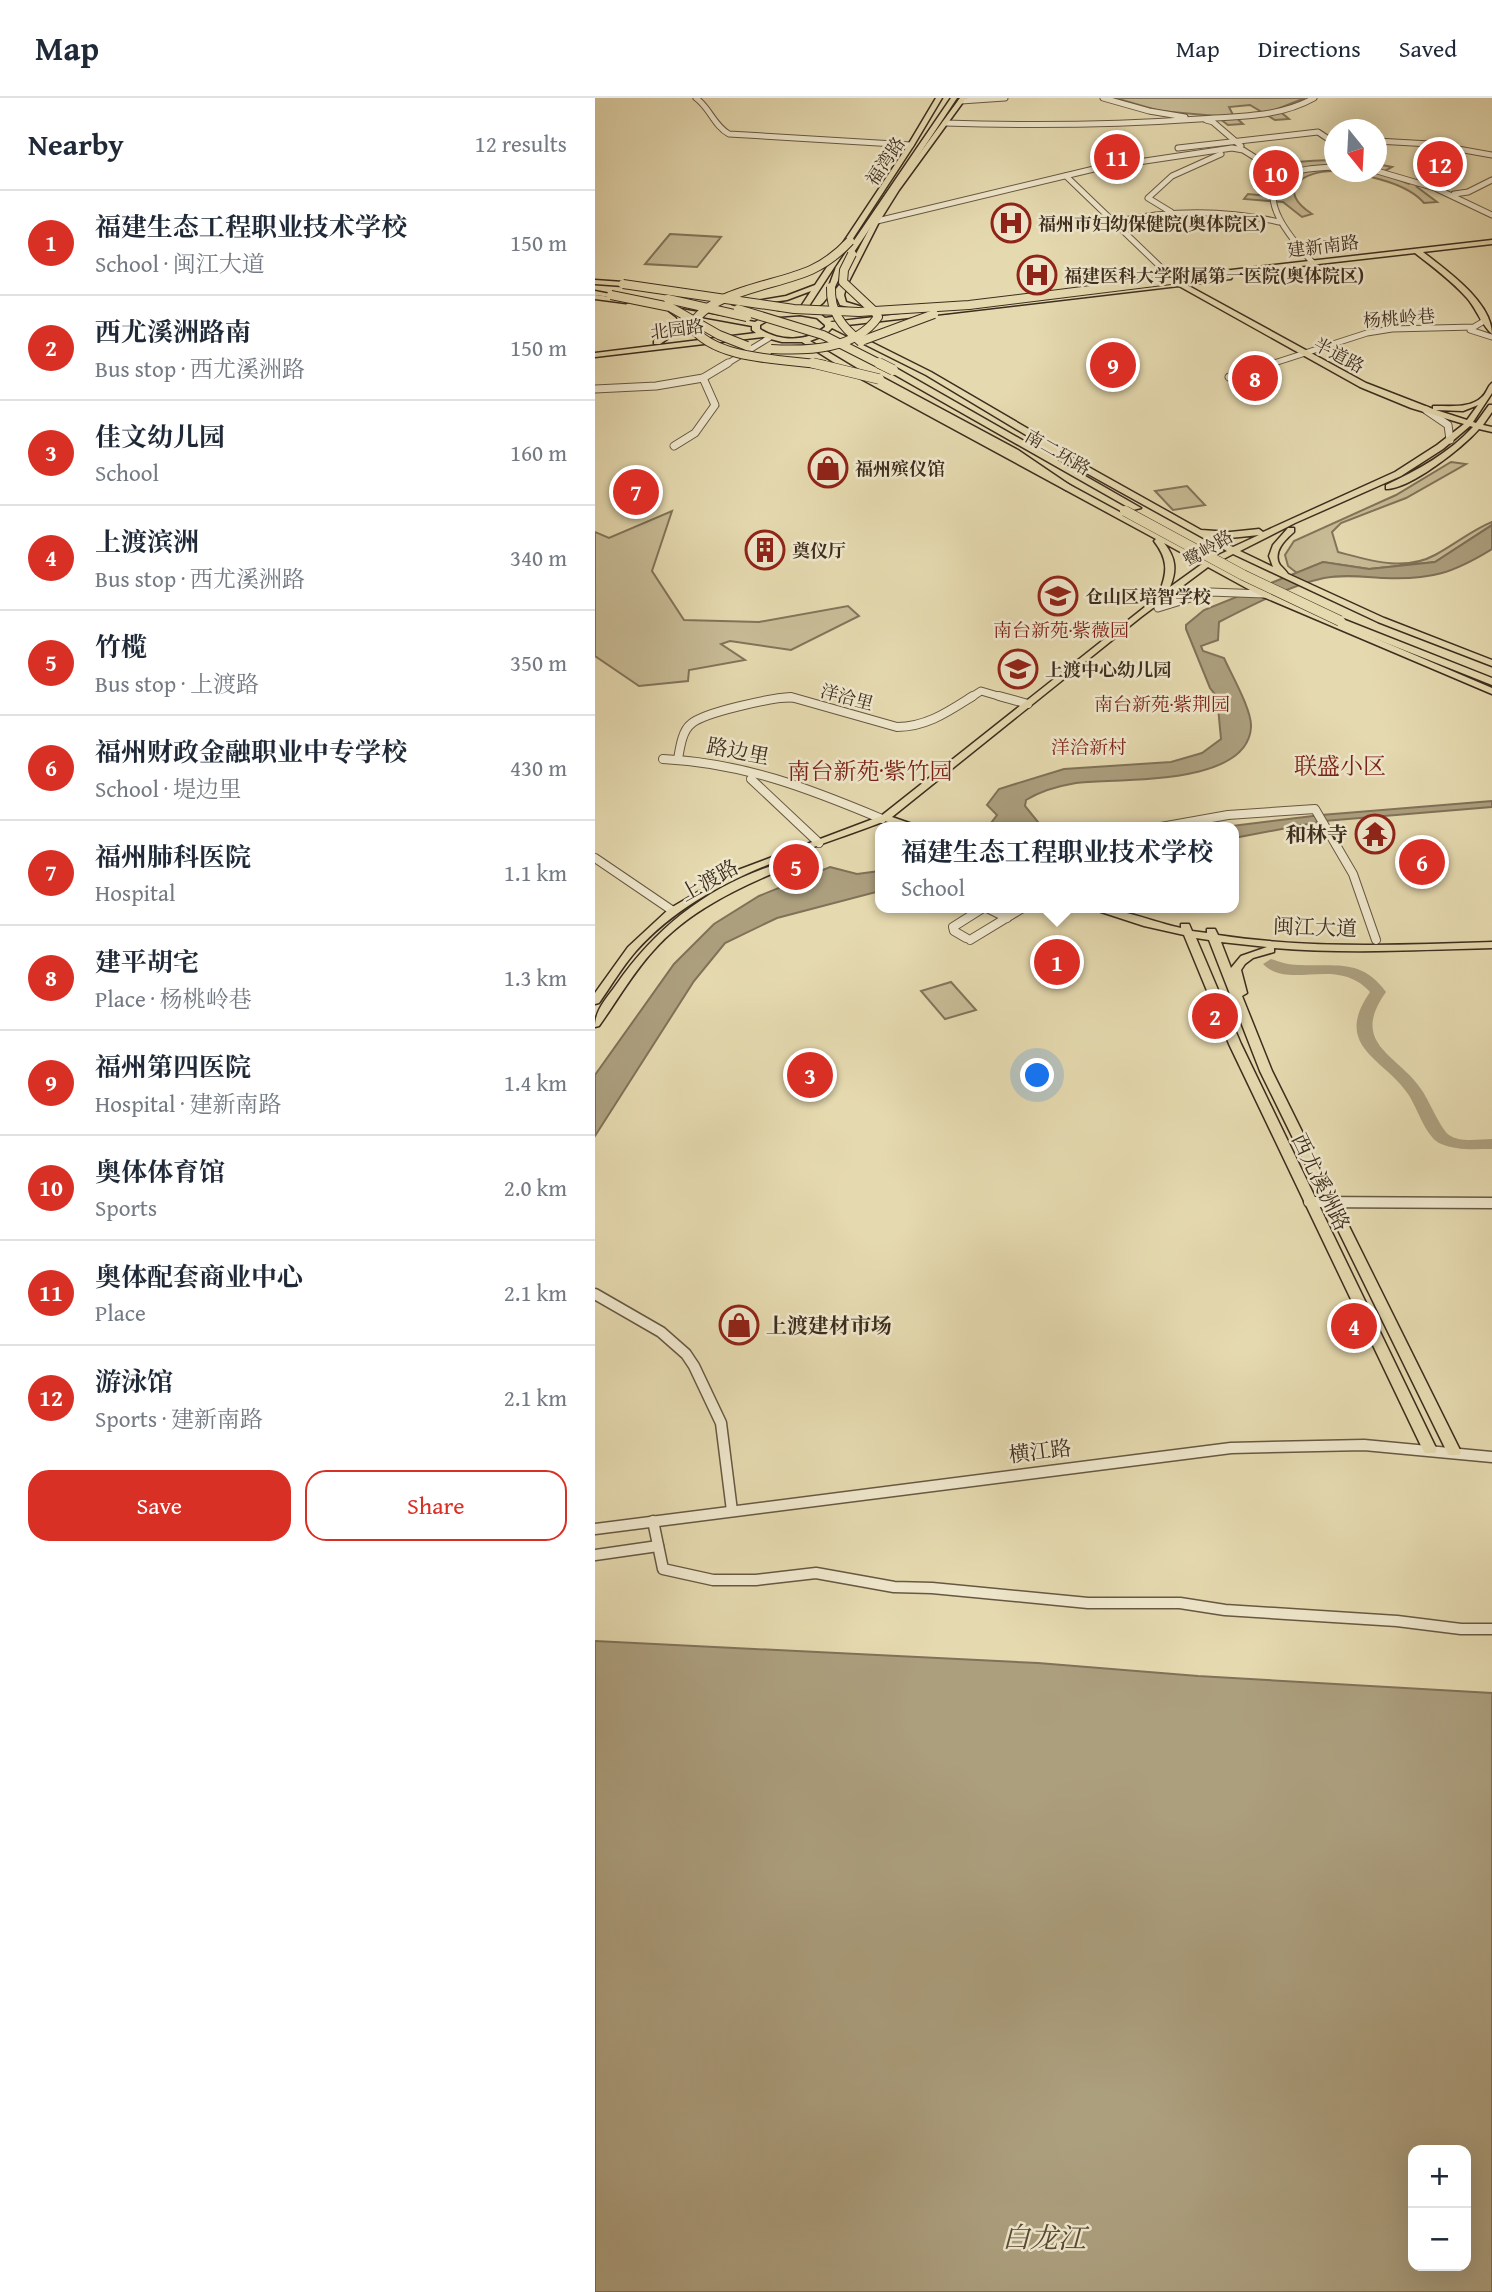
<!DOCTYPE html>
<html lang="en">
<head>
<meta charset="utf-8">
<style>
	:root { --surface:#fff; --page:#f2f2f3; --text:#1f2937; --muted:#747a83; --line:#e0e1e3; --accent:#d93025 }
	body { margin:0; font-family:"Gentium Book Plus","Noto Serif SC",serif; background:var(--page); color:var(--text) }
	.controls { position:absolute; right:21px; bottom:21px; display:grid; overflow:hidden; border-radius:14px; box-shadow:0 7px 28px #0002 }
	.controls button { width:63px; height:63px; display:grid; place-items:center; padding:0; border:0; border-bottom:2px solid var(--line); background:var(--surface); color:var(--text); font:35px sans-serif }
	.compass { position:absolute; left:729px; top:21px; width:63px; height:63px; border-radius:50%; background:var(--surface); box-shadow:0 7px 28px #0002; rotate:162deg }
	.you { position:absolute; left:443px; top:978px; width:24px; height:24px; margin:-18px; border:5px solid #fff; border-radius:50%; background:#1a73e8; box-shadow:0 0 0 10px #1a73e833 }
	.badge { display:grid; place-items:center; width:46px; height:46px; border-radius:50%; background:var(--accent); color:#fff; font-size:23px; font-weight:700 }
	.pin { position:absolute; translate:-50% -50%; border:4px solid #fff; box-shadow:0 2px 7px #0006 }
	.popup { position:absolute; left:280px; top:724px; width:364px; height:91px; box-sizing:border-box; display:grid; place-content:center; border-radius:14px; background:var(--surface); filter:drop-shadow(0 2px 5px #0005); font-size:23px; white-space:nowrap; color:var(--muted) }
	.popup b { font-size:26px; color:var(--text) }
	.popup::after { content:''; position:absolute; left:50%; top:100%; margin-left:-14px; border:14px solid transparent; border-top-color:var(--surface) }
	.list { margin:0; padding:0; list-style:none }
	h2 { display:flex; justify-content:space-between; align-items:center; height:91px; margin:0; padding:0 28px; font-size:30px }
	h2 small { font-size:23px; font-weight:400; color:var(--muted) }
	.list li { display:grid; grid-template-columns:46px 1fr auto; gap:21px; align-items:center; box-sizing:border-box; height:105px; padding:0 28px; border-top:2px solid var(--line) }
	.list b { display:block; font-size:26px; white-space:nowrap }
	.list p { margin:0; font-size:23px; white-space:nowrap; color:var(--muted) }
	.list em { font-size:23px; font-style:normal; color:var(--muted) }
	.actions { display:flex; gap:14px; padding:21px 28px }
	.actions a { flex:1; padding:16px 0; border:2px solid var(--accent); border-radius:21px; text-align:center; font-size:24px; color:var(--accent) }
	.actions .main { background:var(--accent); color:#fff }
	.map { position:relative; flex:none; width:897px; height:2194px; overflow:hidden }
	header { display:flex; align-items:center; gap:42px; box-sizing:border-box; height:98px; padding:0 35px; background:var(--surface); border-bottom:2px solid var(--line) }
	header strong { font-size:33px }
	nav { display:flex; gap:38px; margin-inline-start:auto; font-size:24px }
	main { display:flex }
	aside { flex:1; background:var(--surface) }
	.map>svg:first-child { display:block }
</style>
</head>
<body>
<header>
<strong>Map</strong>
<nav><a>Map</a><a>Directions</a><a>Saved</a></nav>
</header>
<main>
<aside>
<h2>Nearby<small>12 results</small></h2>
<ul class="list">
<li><span class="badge">1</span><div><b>福建生态工程职业技术学校</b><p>School · 闽江大道</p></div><em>150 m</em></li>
<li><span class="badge">2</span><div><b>西尤溪洲路南</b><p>Bus stop · 西尤溪洲路</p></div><em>150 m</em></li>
<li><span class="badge">3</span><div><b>佳文幼儿园</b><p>School</p></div><em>160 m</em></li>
<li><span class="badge">4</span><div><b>上渡滨洲</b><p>Bus stop · 西尤溪洲路</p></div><em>340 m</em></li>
<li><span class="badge">5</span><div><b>竹榄</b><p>Bus stop · 上渡路</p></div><em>350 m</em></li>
<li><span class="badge">6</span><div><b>福州财政金融职业中专学校</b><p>School · 堤边里</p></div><em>430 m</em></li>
<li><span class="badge">7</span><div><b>福州肺科医院</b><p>Hospital</p></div><em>1.1 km</em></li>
<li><span class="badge">8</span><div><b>建平胡宅</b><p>Place · 杨桃岭巷</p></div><em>1.3 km</em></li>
<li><span class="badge">9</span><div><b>福州第四医院</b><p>Hospital · 建新南路</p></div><em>1.4 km</em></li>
<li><span class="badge">10</span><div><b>奥体体育馆</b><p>Sports</p></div><em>2.0 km</em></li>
<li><span class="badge">11</span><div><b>奥体配套商业中心</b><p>Place</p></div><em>2.1 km</em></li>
<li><span class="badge">12</span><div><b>游泳馆</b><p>Sports · 建新南路</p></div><em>2.1 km</em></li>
</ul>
<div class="actions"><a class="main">Save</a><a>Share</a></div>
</aside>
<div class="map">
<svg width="897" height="2194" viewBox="0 0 897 2194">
	<rect width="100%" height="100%" fill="#e5d9af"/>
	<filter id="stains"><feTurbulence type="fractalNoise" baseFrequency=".00286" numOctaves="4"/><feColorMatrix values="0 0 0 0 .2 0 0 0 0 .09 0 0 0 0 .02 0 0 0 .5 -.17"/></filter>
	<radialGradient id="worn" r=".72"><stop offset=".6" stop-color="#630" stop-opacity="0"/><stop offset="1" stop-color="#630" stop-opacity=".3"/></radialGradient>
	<!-- green -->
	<g fill="#c8bc96" stroke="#82745a" stroke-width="2">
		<polygon points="520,0 710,0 682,11 694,21 680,22 655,7 634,9 638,17 648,26 633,27 621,18 565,13"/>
		<path d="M739,62v11c-32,0 -59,19 -22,43l-10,3 -19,-15 -39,-3 4,-5 33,3 1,-12 -24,-3c15,-23 52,-21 76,-22z"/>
		<path d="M782,66l15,3 -11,6 28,11 17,-10 11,3 -20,10 20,15 -13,1c-17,-20 -55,-27 -79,-31h32z"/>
		<polygon points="75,136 126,139 102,169 50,166"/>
		<path d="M856,364l15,2 -60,34 -65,25 -9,9 6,20c31,8 66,20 97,3 19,-10 37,-25 57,-33v3l-57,37 -66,7 -46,-7 -26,11 -9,-7 -3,-11 9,-14 102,-46z"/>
		<polygon points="592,388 610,407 578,412 560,393"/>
		<polygon points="77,413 57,473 89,522 164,524 253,508 264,518 196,552 135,543 126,546 150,562 94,572 93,583 44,588 0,558 0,434 14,440"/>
		<polygon points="356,884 381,912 350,921 326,893"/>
	</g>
	<!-- water -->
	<g fill="#ac9f7e" stroke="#807158" stroke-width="2" fill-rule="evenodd">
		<path d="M897,427v24c-39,24 -61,31 -108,29 -19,-1 -40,-4 -60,0 -33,7 -74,28 -105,44l-1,18 -17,6 2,5 21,7c7,16 28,52 27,69 -3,60 -134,51 -175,56 -18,3 -34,7 -50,17l-1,6 17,21h-54l9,-12 -10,-10 12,-16 65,-20 107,-7 31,-9 19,-14 -4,-42 -7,-9 -24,-59v-4l18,-15 119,-48 46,7 66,-7z"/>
		<polygon points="897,703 897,709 729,723 639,740 639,729 629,729 726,717"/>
		<polygon points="235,769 262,776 285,773 285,793 182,820 130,845 99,883 0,1038 0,977 79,866 119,826 164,798"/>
		<path d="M0,1543l443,22 160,13 294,17v599h-897zM818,2052h53v116h-53z"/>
	</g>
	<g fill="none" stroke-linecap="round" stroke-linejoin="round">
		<!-- river -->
		<path fill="#ac9f7e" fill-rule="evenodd" d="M676,861c9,3 18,6 28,6 37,2 62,-7 87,27 -37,52 11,62 35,97 8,11 19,39 28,46 11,8 31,4 43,4v10c-18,0 -36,2 -53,-6 -14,-8 -22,-36 -31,-49 -24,-36 -76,-47 -38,-102 -33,-37 -80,-1 -107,-28z"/>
		<defs>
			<g id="minor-far3">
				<path d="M101,0c14,10 18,28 33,36l182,11"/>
				<polyline points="508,0 554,13 590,19"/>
				<polyline points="366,3 410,0"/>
				<polyline points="611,22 618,24 646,48 644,50"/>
				<path d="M350,25c85,3 169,2 254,-4 39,-3 79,-1 115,-21"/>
				<polyline points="782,43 835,46 897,57"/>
				<polyline points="583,50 723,34 735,42 740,42"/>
				<polyline points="782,73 840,90 897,117"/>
				<polyline points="471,78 577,180"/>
				<polyline points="859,96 873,94 897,82"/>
				<polyline points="576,114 553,100 577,78 626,56"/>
				<polyline points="282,123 503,70 637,50 648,52 680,72"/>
				<path d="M518,124c56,-12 110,-13 166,0"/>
				<path d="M718,165c-16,-18 -62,-67 -27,-87 14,-8 33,-8 49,-9"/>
				<polyline points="875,232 897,239"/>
				<polyline points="130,267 174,240"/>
				<polyline points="673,267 772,235 797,231 879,229 889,223 885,213"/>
			</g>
			<g id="minor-far2">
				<polyline points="634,279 678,265"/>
				<polyline points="0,291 61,288 108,280 133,265"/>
				<polyline points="831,312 853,327 855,342"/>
				<polyline points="79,348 100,335 120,307 108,280"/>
				<polyline points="563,510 615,494 669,496"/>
				<polyline points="184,600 199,600"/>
				<polyline points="375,600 386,593 410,600"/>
			</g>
			<g id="minor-far1">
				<polyline points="404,598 433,606"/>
				<path d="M68,661c81,4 145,29 219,60"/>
				<path d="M83,661c2,-11 4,-28 13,-35 13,-12 81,-26 100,-27l106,30c30,0 52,-16 76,-31"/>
				<polyline points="156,681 224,745"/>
				<polyline points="566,729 633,717 720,711 758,776 781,842"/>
				<polyline points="0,760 78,813"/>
				<polyline points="392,810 412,820"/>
				<polyline points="371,840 359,833 358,829 388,810"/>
				<polyline points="375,842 426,811"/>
			</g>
			<g id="minor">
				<polyline points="714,1104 897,1105"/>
				<polyline points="0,1196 66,1234 91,1256 99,1268 126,1325 137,1413"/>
				<polyline points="58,1423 68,1471 118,1482 161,1482 221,1475 299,1489 337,1490 493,1505 585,1505 630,1512 802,1523 866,1531 897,1531"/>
				<polyline points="0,1431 636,1350 769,1347 897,1359"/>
				<polyline points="0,1457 63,1448"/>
			</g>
			<g id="major">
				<path d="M341,0h6l-28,47 -109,167 8,1 11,-9 16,-20 33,-62 20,-32 67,-92h6l-67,92 -20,32 -32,63 -3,10 2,7 23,7 -4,2 -25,-6 -3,-7 -17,16 5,4 44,-6 4,2 -4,2 -39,5 2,1 386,-45 4,2 -2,1 -33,5 179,98 67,26v-3h3c15,0 35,2 46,-9 5,-4 5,-10 10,-14v10l-19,29 3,1 13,-18h3v7l-9,13 9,2v5l-13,-3c-16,18 -68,60 -93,60v-4c32,-15 63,-32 87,-58l-3,-1 -27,23 -42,27 -106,47 -55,28 33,16 -4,-11 4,-11 15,-17h6v4c-9,8 -22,20 -14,33 3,3 6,6 8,9l96,44 108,42v6l-114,-44 -145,-68 -19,10 53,28 225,96v6l-231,-98 -53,-29 -67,50 -249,200 23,8 1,2h-14l-17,-6c-86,33 -185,58 -249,130 -14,16 -25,35 -37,52l-4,1v-11l33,-46 41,-38 61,-36 151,-57 279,-221 -1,-2c9,-21 9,-34 -5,-52l2,-2 -304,-165 -50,-32h-20l-19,-5 -168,20v-4l161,-20 -4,-3v-4l-71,-13 3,3 2,10 -26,18h-6v-4l25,-17 -2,-6 -8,-6 6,-3 80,14 14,-8 -37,-10v-4l48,12 18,-1 13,-20 -24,9 -32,4 -4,-2 35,-6 29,-11 93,-140zM584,188l181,101 51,21 53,16 -27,21 -42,27 -132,60 -4,-3 -29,3 -29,-2 -134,-75 -35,-24 -101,-59 -92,-46zM205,217l17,3 8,7v2c-18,15 -45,15 -65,2v-4l14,-8zM237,230l94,47 100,60 35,24 166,92 -19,9 -350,-190 -48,-29 15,-6zM883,307l-11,15 -31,-10 27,1zM615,437l20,3 29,-3 -26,12zM569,445l38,21 -32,23c7,-17 6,-29 -6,-44z"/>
				<path d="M897,142v4l-69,8c23,18 69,50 69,82 -9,-7 -16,-26 -25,-36 -15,-17 -34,-31 -52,-45l-201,23 -3,-2 3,-2z"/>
				<polygon points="0,197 31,201 35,203 31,205 0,201"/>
				<path d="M186,765l4,1v4c-49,21 -97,43 -132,83 -21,23 -36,50 -54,75l-4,1c0,-17 11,-28 21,-42 41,-59 95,-101 165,-122z"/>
				<path d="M499,810c27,0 59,14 87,20v-4h8l3,7 15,2v-4h8l3,6c91,14 183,10 274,7v6c-73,2 -146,6 -218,0v4l-21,6 -8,6 -4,6 6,23 -5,3 30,75 189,381 -2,3h-10l-2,-3 -187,-381 -51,-131 -13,-2 45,106 196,406 -2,3h-10l-2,-3 -194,-406 -45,-109 -40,-9 -49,-16zM626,844l46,5 -26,9 -10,12z"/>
			</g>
			<g id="highway">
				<polygon points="356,0 362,0 249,169 240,189 233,191 241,169"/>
				<polygon points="633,177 637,179 636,181 609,183 605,181 609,179"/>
				<polygon points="0,182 28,184 32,186 28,188 0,186"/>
				<polygon points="0,193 20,197 16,199 0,197"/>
				<polygon points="377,207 381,209 380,211 351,215 347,213"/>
				<polygon points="295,270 301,270 546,410 538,412 295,274"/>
				<polygon points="281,279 287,279 423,352 479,390 471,392 417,356 281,283"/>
				<polygon points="745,520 897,580 897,587 741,525 740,523"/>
			</g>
		</defs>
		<!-- minor-far3 casing -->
		<use href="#minor-far3" stroke="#675842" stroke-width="7"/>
		<!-- minor-far2 casing -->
		<use href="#minor-far2" stroke="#675842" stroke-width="9"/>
		<!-- minor-far1 casing -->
		<use href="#minor-far1" stroke="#675842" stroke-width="10"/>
		<!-- minor casing -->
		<use href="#minor" stroke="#675842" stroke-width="13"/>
		<!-- major casing -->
		<use href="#major" stroke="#3d2d1e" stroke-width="3"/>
		<!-- highway casing -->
		<use href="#highway" stroke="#3d2d1e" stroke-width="3"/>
		<!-- minor-far3 -->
		<use href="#minor-far3" stroke="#eee6cb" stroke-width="5"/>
		<!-- minor-far2 -->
		<use href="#minor-far2" stroke="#eee6cb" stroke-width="7"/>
		<!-- minor-far1 -->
		<use href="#minor-far1" stroke="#eee6cb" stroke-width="8"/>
		<!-- minor -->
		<use href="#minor" stroke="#eee6cb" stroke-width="10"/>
		<!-- major -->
		<use href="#major" fill="#e5d9af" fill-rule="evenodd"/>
		<!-- highway -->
		<use href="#highway" fill="#e5d9af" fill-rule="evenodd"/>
		<defs>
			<g id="highway-bridge-far1">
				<polyline points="28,186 199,211 264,214 374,207 632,175"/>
				<path d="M236,189c-1,25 11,40 30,55"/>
				<polyline points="16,197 75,209 124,237 152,248"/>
				<polyline points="73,201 152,219"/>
				<polyline points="143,211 228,237 287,267"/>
				<polyline points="269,242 339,216"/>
				<path d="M176,251c37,2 84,1 107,-32l-3,-5 -32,-30 1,-12 8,-16"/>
				<path d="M230,267c-39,-6 -110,-4 -134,-39 20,-36 85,-40 120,-56 15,-7 28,-17 39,-29"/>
			</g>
			<g id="highway-bridge">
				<polyline points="218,265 284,281"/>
				<polyline points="284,265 298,272"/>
				<polyline points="530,413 648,477 745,523"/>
			</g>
		</defs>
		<!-- highway-bridge-far1 casing -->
		<use href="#highway-bridge-far1" stroke="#3d2d1e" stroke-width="10" stroke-linecap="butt"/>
		<!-- highway-bridge casing -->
		<use href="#highway-bridge" stroke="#3d2d1e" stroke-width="11" stroke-linecap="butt"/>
		<!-- highway-bridge-far1 -->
		<use href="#highway-bridge-far1" stroke="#e5d9af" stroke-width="8"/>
		<!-- highway-bridge -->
		<use href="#highway-bridge" stroke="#e5d9af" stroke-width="10"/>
	</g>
	<!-- icons -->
	<defs>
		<symbol id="hospital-ring" viewBox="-11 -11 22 22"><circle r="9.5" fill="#eee6cb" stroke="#8f2418" stroke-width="1.5"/><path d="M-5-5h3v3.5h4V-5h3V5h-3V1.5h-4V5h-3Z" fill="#8f2418"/></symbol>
		<symbol id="shop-ring" viewBox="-11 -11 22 22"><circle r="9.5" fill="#eee6cb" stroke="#8f2418" stroke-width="1.5"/><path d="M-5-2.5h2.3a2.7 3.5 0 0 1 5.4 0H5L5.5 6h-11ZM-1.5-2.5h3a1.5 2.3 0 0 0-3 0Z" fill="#8f2418"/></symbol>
		<symbol id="building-ring" viewBox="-11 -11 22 22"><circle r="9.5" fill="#eee6cb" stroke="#8f2418" stroke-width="1.5"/><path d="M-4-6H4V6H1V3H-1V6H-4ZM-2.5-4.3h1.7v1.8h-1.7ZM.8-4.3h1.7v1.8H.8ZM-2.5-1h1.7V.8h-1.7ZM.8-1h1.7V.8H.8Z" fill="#8f2418"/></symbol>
		<symbol id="school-ring" viewBox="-11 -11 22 22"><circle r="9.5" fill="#eee6cb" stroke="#8f2418" stroke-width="1.5"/><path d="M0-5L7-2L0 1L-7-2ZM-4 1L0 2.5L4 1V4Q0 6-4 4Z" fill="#8f2418"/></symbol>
		<symbol id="temple-ring" viewBox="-11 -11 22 22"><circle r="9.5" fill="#eee6cb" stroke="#8f2418" stroke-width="1.5"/><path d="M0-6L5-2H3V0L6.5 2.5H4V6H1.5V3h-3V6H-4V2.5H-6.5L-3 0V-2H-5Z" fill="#8f2418"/></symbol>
	</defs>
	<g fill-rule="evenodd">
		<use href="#hospital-ring" x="394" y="103" width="44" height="44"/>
		<use href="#hospital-ring" x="420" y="155" width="44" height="44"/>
		<use href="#shop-ring" x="211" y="348" width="44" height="44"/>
		<use href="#building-ring" x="148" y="430" width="44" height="44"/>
		<use href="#school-ring" x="441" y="476" width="44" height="44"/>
		<use href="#school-ring" x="401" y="549" width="44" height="44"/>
		<use href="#temple-ring" x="758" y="714" width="44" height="44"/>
		<use href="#shop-ring" x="122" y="1205" width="44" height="44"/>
	</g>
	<g text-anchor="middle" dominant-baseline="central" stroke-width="5" stroke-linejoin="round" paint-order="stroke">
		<!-- far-street labels -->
		<g font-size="18" fill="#3d2d1e" stroke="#eee6cb">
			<text transform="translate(290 63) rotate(-56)">福湾路</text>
			<text transform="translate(728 148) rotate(-7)">建新南路</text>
			<text transform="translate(804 220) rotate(-4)">杨桃岭巷</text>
			<text transform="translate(82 231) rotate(-7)">北园路</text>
			<text transform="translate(744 257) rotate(28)">半道路</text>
			<text transform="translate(463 354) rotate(30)">南二环路</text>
			<text transform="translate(613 450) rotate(-31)">鹭岭路</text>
			<text transform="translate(252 599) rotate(15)">洋洽里</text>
		</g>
		<!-- far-poi labels -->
		<g font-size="18" font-weight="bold" fill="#3d2d1e" stroke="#eee6cb" text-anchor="start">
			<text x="443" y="125">福州市妇幼保健院(奥体院区)</text>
			<text x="469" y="177">福建医科大学附属第一医院(奥体院区)</text>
			<text x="260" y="370">福州殡仪馆</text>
			<text x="197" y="452">奠仪厅</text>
			<text x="490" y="498">仓山区培智学校</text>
			<text x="450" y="571">上渡中心幼儿园</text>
		</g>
		<!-- far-neighbourhood labels -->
		<g font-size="19" fill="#7a1f14" stroke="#eee6cb">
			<text x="466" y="532">南台新苑·紫薇园</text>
			<text x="567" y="606">南台新苑·紫荆园</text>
			<text x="494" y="649">洋洽新村</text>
		</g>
		<!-- street labels -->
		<g font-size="21" fill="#3d2d1e" stroke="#eee6cb">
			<text transform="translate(143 653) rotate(11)">路边里</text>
			<text transform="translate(114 782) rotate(-29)">上渡路</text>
			<text transform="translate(720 829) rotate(2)">闽江大道</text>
			<text transform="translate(726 1084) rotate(64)">西尤溪洲路</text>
			<text transform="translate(445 1353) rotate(-7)">横江路</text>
		</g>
		<!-- poi labels -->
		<g font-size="21" font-weight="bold" fill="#3d2d1e" stroke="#eee6cb" text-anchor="end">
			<text x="753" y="736">和林寺</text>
			<text x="171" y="1227" text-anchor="start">上渡建材市场</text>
		</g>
		<!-- neighbourhood labels -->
		<g font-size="23" fill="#7a1f14" stroke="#eee6cb">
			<text x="745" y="667">联盛小区</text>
			<text x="275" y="672">南台新苑·紫竹园</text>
		</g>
		<!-- near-water labels -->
		<g font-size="28" font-style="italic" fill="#594a36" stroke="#eee6cb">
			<text transform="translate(449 2139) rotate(1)">白龙江</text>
		</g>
	</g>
	<rect width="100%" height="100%" filter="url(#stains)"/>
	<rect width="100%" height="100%" fill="url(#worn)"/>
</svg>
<div class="controls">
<button>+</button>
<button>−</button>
</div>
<svg class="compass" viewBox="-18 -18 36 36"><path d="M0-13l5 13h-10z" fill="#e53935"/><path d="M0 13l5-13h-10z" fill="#747a83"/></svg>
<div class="you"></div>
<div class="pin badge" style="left:462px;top:864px">1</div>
<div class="popup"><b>福建生态工程职业技术学校</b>School</div>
<div class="pin badge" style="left:620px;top:918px">2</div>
<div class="pin badge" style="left:215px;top:977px">3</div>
<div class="pin badge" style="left:759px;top:1228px">4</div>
<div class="pin badge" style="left:201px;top:769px">5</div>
<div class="pin badge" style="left:827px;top:764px">6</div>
<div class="pin badge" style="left:41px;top:394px">7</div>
<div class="pin badge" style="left:660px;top:280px">8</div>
<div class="pin badge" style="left:518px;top:267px">9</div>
<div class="pin badge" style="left:681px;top:75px">10</div>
<div class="pin badge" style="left:522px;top:59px">11</div>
<div class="pin badge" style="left:845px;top:66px">12</div>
</div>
</main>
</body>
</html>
